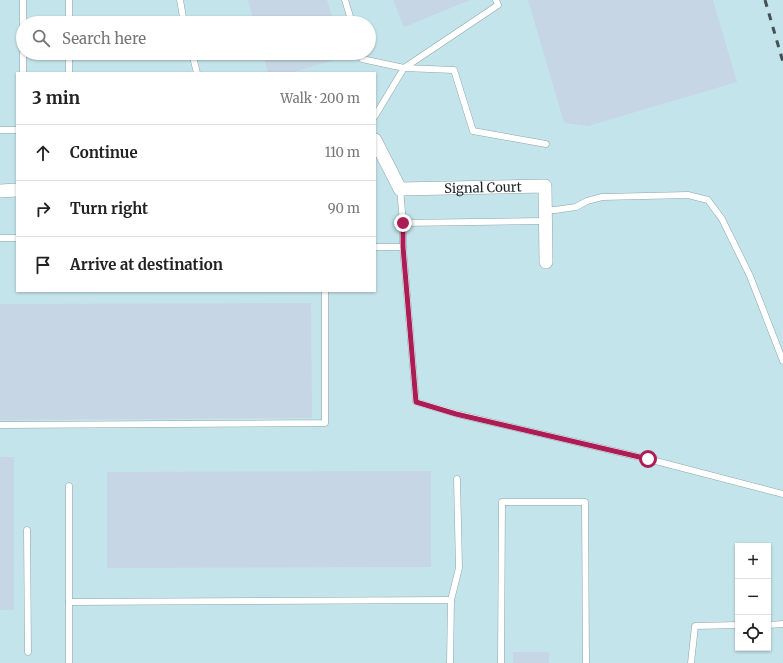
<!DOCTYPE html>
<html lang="en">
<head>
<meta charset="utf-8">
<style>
	:root { --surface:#fff; --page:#f6f6f6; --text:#222; --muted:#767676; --line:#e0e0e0 }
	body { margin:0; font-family:Merriweather,serif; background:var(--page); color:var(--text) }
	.controls { position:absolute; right:12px; bottom:12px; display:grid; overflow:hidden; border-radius:0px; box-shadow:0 1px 3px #0004 }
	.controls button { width:36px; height:36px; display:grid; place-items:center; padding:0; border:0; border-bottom:1px solid var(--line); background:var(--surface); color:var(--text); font:20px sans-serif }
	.stop { position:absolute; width:12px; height:12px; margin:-9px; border:3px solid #ac1d55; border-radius:50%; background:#fff }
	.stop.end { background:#ac1d55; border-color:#fff; box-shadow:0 1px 4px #0008 }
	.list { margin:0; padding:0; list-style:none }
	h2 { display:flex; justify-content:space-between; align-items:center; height:52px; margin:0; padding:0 16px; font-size:17px }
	h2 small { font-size:13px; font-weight:400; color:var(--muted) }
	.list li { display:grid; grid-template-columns:26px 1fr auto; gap:12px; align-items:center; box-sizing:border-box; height:56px; padding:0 16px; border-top:1px solid var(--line) }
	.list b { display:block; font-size:15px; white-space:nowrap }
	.list em { font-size:13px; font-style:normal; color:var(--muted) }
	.icon { flex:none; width:22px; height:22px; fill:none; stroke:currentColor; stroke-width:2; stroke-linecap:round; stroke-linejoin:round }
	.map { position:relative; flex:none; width:783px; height:663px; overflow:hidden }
	.search { position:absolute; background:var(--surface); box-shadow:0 1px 3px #0004; left:16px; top:16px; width:360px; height:44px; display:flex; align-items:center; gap:10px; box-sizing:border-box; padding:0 14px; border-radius:22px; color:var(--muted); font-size:15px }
	.panel { position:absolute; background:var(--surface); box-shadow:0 1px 3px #0004; left:16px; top:72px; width:360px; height:220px; border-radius:0px }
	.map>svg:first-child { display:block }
</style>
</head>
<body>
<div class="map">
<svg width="783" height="663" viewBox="0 0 783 663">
	<rect width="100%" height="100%" fill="#d8f0f5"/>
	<!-- built -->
	<path fill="#c4e4eb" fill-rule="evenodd" d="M0,0h783v663h-783zM23,23h346v30h-346zM17,73h358v218h-358zM738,546h30v102h-30z"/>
	<!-- building -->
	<g fill="#c6d6e4">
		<polygon points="248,0 327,0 334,23 254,23"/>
		<polygon points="393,0 470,0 404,27"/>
		<polygon points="528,0 713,0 737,82 588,126 564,123"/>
		<polygon points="263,53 342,53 343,57 291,73 268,73"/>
		<polygon points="311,303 312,418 0,420 0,304"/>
		<rect x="0" y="457" width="14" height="153"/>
		<polygon points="431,471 431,567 107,568 107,472"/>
		<rect x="513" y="652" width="36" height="11"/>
	</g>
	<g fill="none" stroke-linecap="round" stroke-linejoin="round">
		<defs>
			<g id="service">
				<polyline points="23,0 23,37"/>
				<polyline points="180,0 184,23"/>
				<polyline points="345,0 352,23"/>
				<polyline points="69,23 69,0"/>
				<polyline points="23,53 23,73"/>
				<polyline points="69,53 69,73"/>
				<polyline points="192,53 197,73"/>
				<polyline points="360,53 362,59 404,68 375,116"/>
				<polyline points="404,68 454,70 473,131 546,144"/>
				<polyline points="404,68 498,5 496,0"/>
				<polyline points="0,130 17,130"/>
				<polyline points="400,189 403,223 545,221"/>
				<polyline points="545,210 555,210 576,207 587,201 602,197 688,195 708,200 722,219 750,276 783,361"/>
				<polyline points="403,223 403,247 416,402 457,414 648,459 783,494"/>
				<polyline points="0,238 17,238"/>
				<polyline points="375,247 403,247"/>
				<polyline points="0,425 325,423 325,291"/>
				<polyline points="69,486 69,602"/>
				<polyline points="27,530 28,652"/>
				<polyline points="451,600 459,568 457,479"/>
				<polyline points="768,625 783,624"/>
				<polyline points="69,663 69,602 451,600 450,663"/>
				<polyline points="501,663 502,502 585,502 586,663"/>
				<polyline points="691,663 695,626 738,625"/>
			</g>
			<g id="minor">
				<path id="s1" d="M375,140l25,49 145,-3 1,76"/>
				<polyline points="0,191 17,190"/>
			</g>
		</defs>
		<!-- service casing -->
		<use href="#service" stroke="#8ea5a9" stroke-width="7"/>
		<!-- minor casing -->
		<use href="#minor" stroke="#8ea5a9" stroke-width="14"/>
		<!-- service -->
		<use href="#service" stroke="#fff" stroke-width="6"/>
		<!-- minor -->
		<use href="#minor" stroke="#fff" stroke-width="13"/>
		<!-- rail -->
		<polyline stroke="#434f52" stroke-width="3" stroke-dasharray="7 7" stroke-linecap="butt" points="765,0 783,62"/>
	</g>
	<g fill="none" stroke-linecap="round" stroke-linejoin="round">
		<!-- route -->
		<polyline stroke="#ac1d55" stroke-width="5" points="403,223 403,247 416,402 456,414 648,459"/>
	</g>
	<g text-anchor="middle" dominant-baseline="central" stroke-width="3" stroke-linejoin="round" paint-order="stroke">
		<!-- street labels -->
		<g font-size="13" fill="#1b2426" stroke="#d8f0f5">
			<text stroke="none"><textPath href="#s1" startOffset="138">Signal Court</textPath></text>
		</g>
	</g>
</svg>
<div class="controls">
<button>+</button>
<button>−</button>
<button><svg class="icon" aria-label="locate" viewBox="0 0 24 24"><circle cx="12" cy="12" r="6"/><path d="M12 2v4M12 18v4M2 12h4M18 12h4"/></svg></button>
</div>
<div class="stop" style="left:648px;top:459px"></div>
<div class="stop end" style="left:403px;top:223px"></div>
<div class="search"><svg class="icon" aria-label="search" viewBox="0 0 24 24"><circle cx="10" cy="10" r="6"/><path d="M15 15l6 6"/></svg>Search here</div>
<section class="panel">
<h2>3 min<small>Walk · 200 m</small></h2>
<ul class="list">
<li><svg class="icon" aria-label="ahead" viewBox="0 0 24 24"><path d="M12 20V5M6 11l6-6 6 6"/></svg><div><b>Continue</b></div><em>110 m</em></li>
<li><svg class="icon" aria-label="right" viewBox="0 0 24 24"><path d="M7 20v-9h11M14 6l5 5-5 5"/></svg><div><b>Turn right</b></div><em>90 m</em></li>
<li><svg class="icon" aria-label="arrive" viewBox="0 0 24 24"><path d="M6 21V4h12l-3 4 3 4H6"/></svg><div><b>Arrive at destination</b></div></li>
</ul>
</section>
</div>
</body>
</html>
